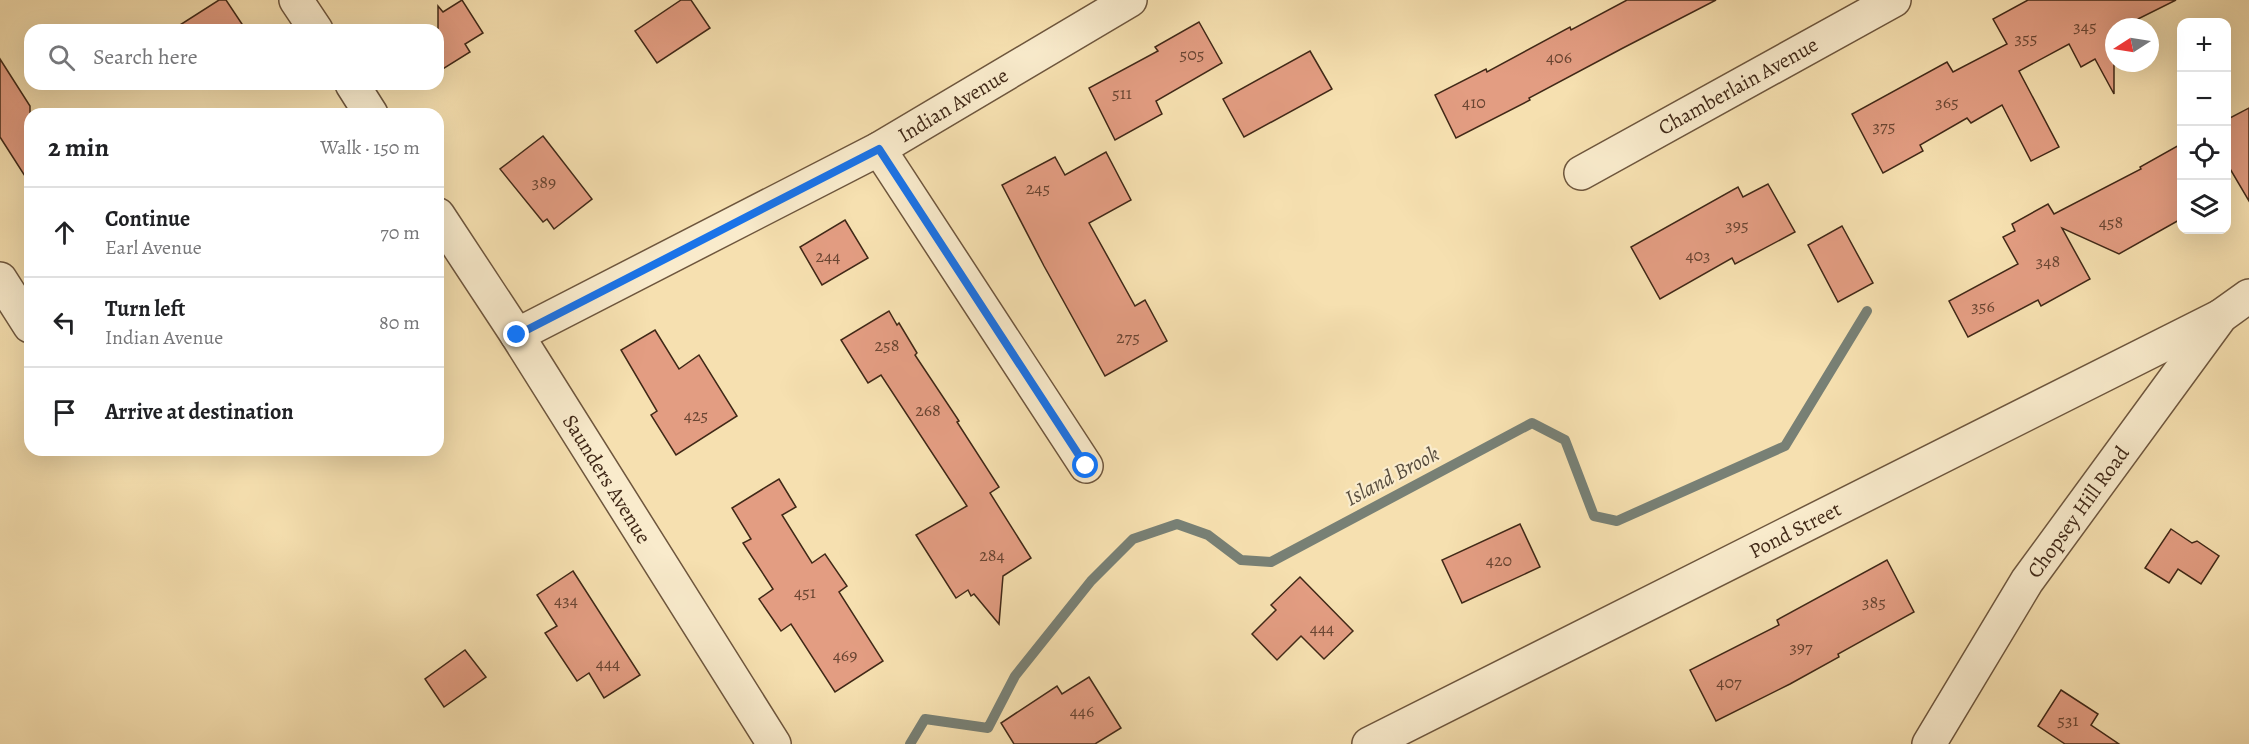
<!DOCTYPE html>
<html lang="en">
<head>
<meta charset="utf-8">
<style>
	:root { --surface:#fff; --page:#f6f6f6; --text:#202124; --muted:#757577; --line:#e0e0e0 }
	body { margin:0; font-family:Alegreya,serif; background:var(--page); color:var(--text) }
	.controls { position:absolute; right:18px; top:18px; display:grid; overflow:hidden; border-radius:12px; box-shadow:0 6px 24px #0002 }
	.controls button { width:54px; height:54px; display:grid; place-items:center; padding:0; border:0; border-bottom:2px solid var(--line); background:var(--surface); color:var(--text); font:30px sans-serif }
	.compass { position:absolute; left:2105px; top:18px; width:54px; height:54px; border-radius:50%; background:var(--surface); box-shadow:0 6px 24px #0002; rotate:258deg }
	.stop { position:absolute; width:18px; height:18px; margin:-14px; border:4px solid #1a73e8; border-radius:50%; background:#fff }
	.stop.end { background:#1a73e8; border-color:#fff; box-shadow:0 2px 6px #0008 }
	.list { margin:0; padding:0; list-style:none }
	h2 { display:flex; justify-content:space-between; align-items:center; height:78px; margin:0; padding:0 24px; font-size:26px }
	h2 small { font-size:20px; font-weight:400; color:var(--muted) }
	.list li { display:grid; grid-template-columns:39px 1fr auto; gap:18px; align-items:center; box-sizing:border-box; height:90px; padding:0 24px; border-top:2px solid var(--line) }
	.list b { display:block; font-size:22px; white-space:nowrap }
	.list p { margin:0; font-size:20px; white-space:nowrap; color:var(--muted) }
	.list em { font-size:20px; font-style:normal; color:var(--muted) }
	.icon { flex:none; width:33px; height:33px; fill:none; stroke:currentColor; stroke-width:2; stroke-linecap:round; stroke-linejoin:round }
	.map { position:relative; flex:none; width:2249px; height:744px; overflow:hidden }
	.search { position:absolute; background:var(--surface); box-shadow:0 6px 24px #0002; left:24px; top:24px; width:420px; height:66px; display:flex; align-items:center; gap:15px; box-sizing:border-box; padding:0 21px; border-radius:18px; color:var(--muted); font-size:22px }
	.panel { position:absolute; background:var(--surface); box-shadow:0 6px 24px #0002; left:24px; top:108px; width:420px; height:348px; border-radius:18px }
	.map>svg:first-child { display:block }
</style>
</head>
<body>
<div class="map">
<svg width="2249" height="744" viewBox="0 0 2249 744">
	<rect width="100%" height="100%" fill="#f6e0b0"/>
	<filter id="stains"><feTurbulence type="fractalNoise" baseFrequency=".00333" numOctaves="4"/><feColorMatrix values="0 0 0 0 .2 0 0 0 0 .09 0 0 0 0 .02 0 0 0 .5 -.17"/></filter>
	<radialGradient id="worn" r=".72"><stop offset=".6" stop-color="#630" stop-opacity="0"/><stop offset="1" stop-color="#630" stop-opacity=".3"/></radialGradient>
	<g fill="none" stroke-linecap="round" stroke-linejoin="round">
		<!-- stream -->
		<polyline stroke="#788075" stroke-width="10" points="910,744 925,719 988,728 1015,676 1091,581 1133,539 1177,524 1208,535 1241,560 1271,562 1532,423 1565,440 1594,516 1617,521 1785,446 1867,311"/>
	</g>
	<!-- building -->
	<g fill="#e39d82" stroke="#402817" stroke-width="1.5">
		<polygon points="219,0 226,0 246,30 172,30"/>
		<polygon points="462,0 483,33 465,44 470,52 438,72 438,6 443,12"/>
		<polygon points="681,0 691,0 710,28 657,63 635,31"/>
		<polygon points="1627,0 1716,0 1623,48 1529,98 1530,100 1456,138 1435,95 1486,69 1487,72 1570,27 1571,30"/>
		<polygon points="2028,0 2176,0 2122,27 2114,27 2114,94 2095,59 2081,67 2069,44 2019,71 2059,147 2031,161 2002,105 1971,123 1967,118 1920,145 1923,151 1883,173 1852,114 1947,62 1953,72 2007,44 1993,19"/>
		<polygon points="1199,22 1222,63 1156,101 1162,114 1115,140 1089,88 1158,51 1155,47"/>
		<polygon points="1310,51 1332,89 1244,137 1223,99"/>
		<polygon points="0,59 30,106 30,184 0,137"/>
		<polygon points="2249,108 2249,201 2226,162 2226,120"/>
		<polygon points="543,136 592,199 554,229 547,219 543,222 500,169"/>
		<polygon points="2181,144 2181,219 2119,254 2062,228 2090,279 2041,306 2038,300 1968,337 1949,301 2018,264 2003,237 2015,231 2012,224 2048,204 2054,214 2141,169 2140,167"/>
		<polygon points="1106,152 1131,200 1089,223 1135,306 1145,300 1167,341 1105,376 1044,266 1002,185 1055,157 1065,175"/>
		<polygon points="1768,184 1795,232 1735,264 1732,258 1660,299 1631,247 1738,187 1743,197"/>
		<polygon points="845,220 868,258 822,285 800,247"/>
		<polygon points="1842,226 1873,283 1838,302 1808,245"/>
		<polygon points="889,311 897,325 899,323 917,353 915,355 959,421 957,422 999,487 990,493 1031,558 1003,576 999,624 974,594 971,596 968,590 956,598 916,535 967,506 881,375 868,383 841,340"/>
		<polygon points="655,330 679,369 699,355 737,416 676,455 651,415 657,411 621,350"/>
		<polygon points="779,479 796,507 782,515 812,563 825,554 847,586 839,592 883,661 835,692 791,624 781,631 759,599 773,589 743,543 751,539 732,508"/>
		<polygon points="1520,524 1540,567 1462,603 1442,560"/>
		<polygon points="2171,529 2192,543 2197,541 2219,556 2201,584 2178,569 2169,583 2145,568"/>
		<polygon points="1887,560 1914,612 1838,654 1839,657 1790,684 1716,721 1690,670 1779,625 1777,620"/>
		<polygon points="573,571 640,675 604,698 589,673 577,681 545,633 557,626 537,595"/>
		<polygon points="1300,577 1353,631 1324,659 1301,636 1277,660 1252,634 1276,610 1271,605"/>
		<polygon points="465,650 486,677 444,707 425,679"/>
		<polygon points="1089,677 1121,728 1095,744 1014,744 1001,723 1057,686 1062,694"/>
		<polygon points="2061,690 2098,714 2091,725 2119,744 2065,744 2038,726"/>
	</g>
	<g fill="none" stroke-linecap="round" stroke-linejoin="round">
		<defs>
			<g id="minor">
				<polyline points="296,0 316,30"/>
				<polyline points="352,84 371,114"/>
				<polyline points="879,149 1086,466"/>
				<polyline points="1581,173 1894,0"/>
				<polyline points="438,215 517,335 774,744"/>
				<polyline points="0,279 30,326"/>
				<polyline points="517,335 879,149 1130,0"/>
				<polyline points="1369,744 2221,316"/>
			</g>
			<polyline id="tertiary" points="1929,744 2027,581 2221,316 2249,296"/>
		</defs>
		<!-- minor casing -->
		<use href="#minor" stroke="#6e563d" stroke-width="36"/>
		<!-- tertiary casing -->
		<use href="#tertiary" stroke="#6e563d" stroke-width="36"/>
		<!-- minor -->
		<use href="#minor" stroke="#f9ebcc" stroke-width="33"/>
		<!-- tertiary -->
		<use href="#tertiary" stroke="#f9ebcc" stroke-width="33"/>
	</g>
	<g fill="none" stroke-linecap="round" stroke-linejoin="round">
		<!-- route -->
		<polyline stroke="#1a73e8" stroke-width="8" points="517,335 879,149 1086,466"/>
	</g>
	<g text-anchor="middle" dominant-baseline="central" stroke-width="4.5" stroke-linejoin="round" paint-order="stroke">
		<!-- number labels -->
		<g font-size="18" fill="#694532">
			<text x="2085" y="26">345</text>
			<text x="2026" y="38">355</text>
			<text x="1192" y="54">505</text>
			<text x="1559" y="57">406</text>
			<text x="1122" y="93">511</text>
			<text x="1474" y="102">410</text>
			<text x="1947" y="102">365</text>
			<text x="1884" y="126">375</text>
			<text x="544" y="182">389</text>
			<text x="1038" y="188">245</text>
			<text x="2111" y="222">458</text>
			<text x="1737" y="225">395</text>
			<text x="1698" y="255">403</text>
			<text x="828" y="256">244</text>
			<text x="2048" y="261">348</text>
			<text x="1983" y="306">356</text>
			<text x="1128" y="337">275</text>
			<text x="887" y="345">258</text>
			<text x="928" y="410">268</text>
			<text x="696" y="415">425</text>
			<text x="992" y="555">284</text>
			<text x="1499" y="560">420</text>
			<text x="805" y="592">451</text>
			<text x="566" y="600">434</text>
			<text x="1874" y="602">385</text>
			<text x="1322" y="628">444</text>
			<text x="1801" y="647">397</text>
			<text x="845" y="655">469</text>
			<text x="608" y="663">444</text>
			<text x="1729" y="682">407</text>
			<text x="1082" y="711">446</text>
			<text x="2068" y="720">531</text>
		</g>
		<!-- street labels -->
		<g font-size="21" fill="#402817" stroke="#f9ebcc">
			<text transform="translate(1738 86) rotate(-29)">Chamberlain Avenue</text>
			<text transform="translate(953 105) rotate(-31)">Indian Avenue</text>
			<text transform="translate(607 479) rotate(58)">Saunders Avenue</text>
			<text transform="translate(2078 512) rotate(-54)">Chopsey Hill Road</text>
			<text transform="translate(1795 530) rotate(-27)">Pond Street</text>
		</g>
		<!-- water labels -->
		<g font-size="22" font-style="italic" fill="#584d3e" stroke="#f9ebcc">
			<text transform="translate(1392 476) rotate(-28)">Island Brook</text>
		</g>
	</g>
	<rect width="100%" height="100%" filter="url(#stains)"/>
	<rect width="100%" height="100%" fill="url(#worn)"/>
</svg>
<div class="controls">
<button>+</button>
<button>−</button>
<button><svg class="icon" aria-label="locate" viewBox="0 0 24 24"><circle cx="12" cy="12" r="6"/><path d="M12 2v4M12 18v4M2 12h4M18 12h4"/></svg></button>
<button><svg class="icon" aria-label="layers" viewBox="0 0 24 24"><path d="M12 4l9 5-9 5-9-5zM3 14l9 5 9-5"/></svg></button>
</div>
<svg class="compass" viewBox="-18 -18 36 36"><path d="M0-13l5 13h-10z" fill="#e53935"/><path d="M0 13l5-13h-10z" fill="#757577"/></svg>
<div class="stop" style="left:1086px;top:466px"></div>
<div class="stop end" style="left:517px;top:335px"></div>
<div class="search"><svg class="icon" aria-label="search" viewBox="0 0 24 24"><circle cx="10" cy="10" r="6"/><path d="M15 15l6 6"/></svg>Search here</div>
<section class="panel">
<h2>2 min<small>Walk · 150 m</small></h2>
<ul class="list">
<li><svg class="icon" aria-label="ahead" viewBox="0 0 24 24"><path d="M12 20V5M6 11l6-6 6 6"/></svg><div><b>Continue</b><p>Earl Avenue</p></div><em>70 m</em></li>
<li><svg class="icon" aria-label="left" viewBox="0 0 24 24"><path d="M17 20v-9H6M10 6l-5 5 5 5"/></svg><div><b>Turn left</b><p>Indian Avenue</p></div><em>80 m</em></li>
<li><svg class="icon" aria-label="arrive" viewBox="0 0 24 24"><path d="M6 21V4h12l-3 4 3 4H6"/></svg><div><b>Arrive at destination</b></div></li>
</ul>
</section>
</div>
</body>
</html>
